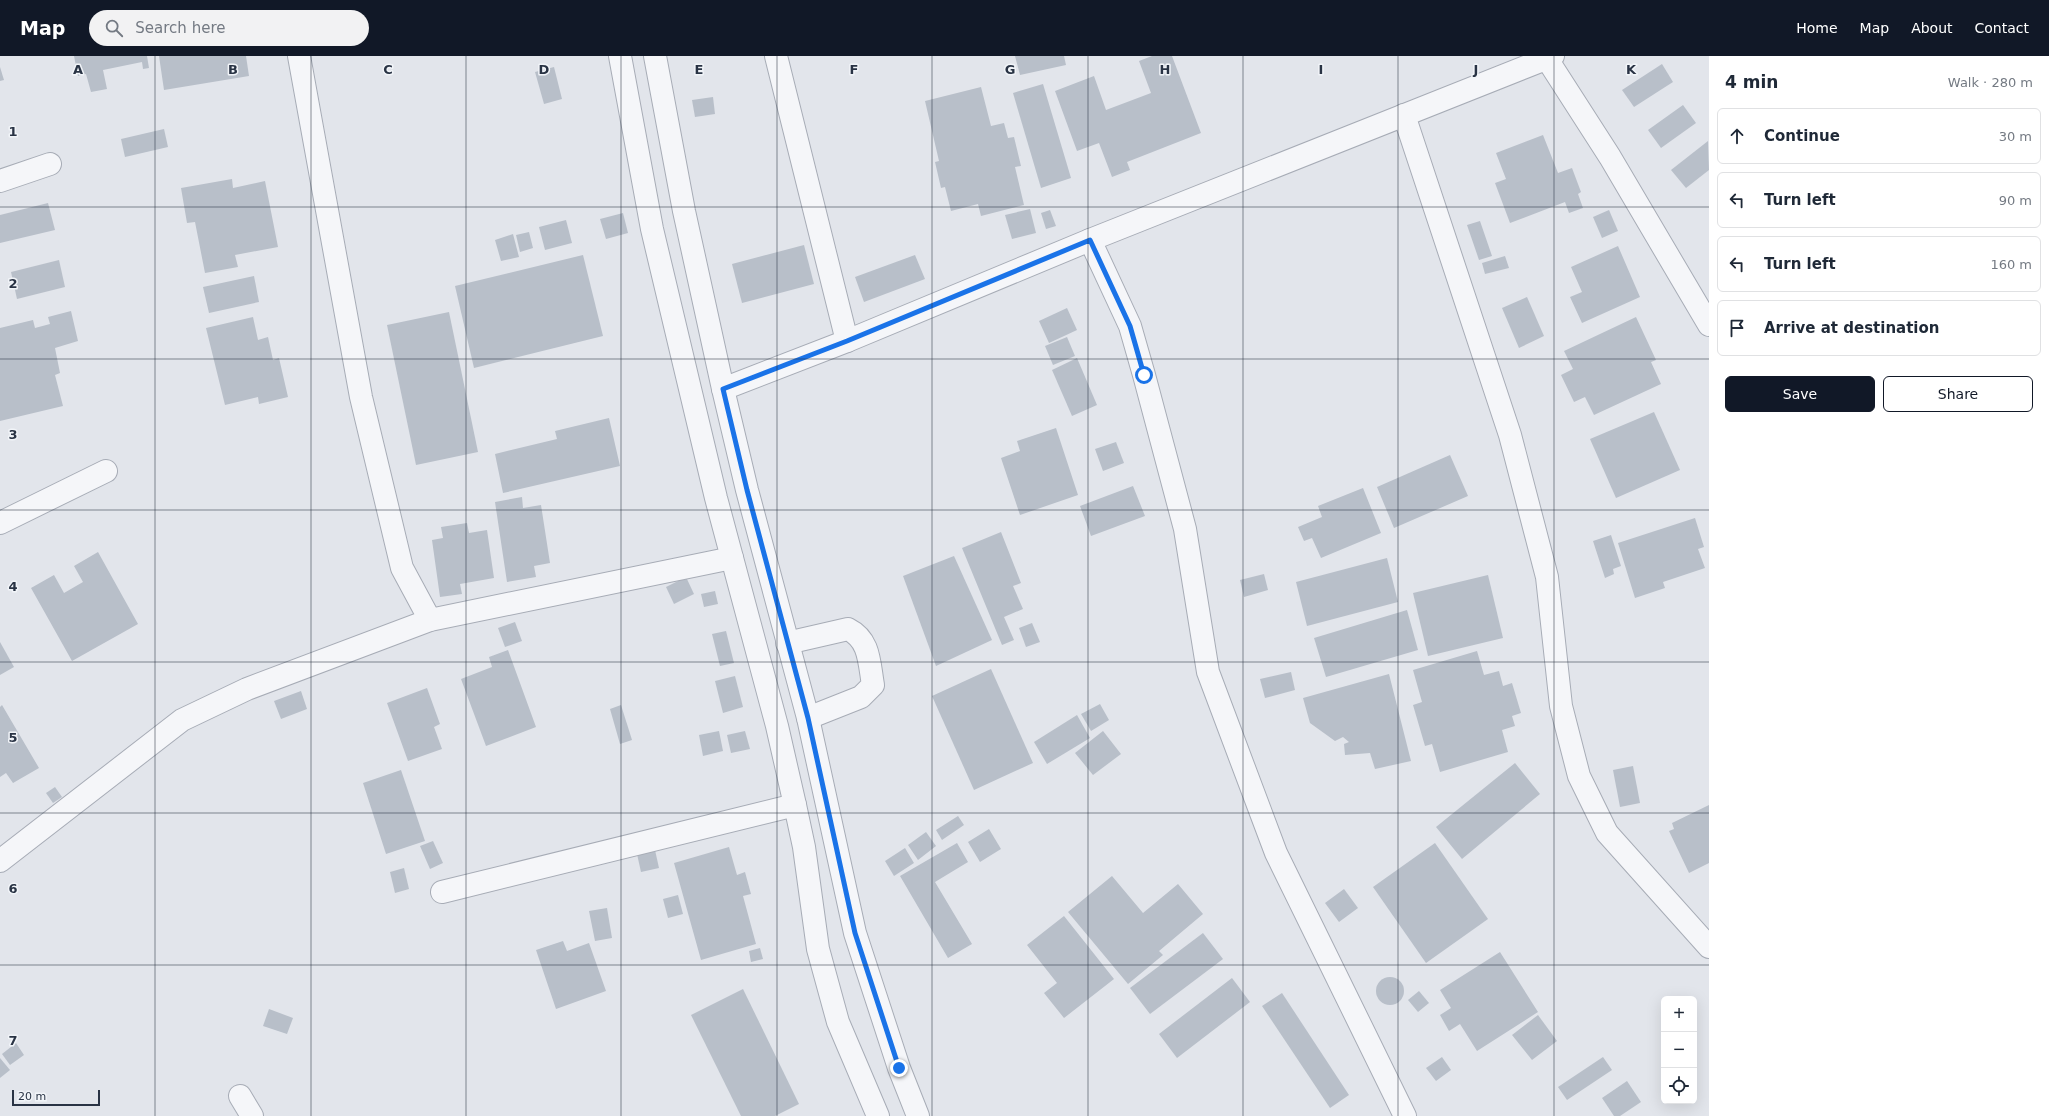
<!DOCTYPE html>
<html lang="en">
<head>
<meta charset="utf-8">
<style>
	:root { --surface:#fff; --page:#f2f2f3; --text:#1f2937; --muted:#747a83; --line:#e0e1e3; --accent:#111827 }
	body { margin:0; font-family:"DejaVu Sans",sans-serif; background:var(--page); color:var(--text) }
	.controls { position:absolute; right:12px; bottom:12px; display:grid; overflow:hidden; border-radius:6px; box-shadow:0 4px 16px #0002 }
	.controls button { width:36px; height:36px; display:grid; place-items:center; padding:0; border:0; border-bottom:1px solid var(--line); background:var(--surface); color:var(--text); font:20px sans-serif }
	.scale { position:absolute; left:12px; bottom:10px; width:88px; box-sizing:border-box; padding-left:4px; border:2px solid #293344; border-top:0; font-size:11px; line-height:14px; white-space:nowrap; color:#293344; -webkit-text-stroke:3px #f1f4f8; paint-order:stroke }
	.stop { position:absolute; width:12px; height:12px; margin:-9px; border:3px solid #1a73e8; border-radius:50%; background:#fff }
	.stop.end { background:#1a73e8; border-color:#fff; box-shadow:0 1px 4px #0008 }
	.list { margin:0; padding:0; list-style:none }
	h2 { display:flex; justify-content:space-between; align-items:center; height:52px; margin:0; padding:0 16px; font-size:17px }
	h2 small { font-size:13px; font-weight:400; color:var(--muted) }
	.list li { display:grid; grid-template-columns:26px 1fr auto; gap:12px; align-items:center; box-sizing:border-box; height:56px; margin:0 8px 8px; padding:0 8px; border:1px solid var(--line); border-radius:6px }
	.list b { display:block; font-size:15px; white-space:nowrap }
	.list em { font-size:13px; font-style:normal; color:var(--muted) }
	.actions { display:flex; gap:8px; padding:12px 16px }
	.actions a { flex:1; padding:9px 0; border:1px solid var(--accent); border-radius:6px; text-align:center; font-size:14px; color:var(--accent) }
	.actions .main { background:var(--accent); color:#fff }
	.icon { flex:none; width:22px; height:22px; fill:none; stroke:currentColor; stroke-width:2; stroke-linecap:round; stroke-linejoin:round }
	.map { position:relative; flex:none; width:1709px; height:1060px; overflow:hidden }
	header { display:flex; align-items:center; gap:24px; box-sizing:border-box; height:56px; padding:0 20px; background:var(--accent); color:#fff }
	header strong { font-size:19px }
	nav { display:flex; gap:22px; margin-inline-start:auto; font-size:14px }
	.search { width:280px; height:36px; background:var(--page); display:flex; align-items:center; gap:10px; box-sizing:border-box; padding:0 14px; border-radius:22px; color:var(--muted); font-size:15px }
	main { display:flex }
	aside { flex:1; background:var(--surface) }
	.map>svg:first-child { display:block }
</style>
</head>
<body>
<header>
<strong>Map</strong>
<div class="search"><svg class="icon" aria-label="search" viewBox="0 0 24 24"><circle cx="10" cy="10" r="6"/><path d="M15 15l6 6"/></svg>Search here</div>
<nav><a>Home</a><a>Map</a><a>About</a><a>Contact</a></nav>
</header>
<main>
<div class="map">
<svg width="1709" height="1060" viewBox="0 0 1709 1060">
	<rect width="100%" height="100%" fill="#e2e5eb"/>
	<!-- building -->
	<g fill="#b8bfc9">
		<polygon points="74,0 147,0 149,12 143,13 142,6 103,14 107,33 91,36 86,18 78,20"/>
		<polygon points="159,0 246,0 249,20 164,34"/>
		<polygon points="1015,0 1064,0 1066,9 1020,19"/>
		<polygon points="1152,0 1172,0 1201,77 1127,106 1130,114 1112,121 1099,87 1077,95 1055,35 1094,20 1106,54 1151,37 1139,5"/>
		<polygon points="1662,8 1673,26 1634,51 1622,34"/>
		<polygon points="0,11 4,24 0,25"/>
		<polygon points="554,11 562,43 544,48 535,16"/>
		<polygon points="1043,28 1071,122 1041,132 1013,37"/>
		<polygon points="981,31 991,70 1004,67 1008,82 1014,81 1021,110 1015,111 1024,149 981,160 978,148 951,155 945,131 941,132 935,106 939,105 925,45"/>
		<polygon points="713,41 715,58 695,61 692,44"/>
		<polygon points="1683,49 1696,67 1661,92 1648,74"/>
		<polygon points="164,73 168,91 125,101 121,83"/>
		<polygon points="1543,79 1558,117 1572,112 1581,136 1578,138 1583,152 1569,157 1565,146 1510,167 1495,127 1506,123 1496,97"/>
		<polygon points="1708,85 1709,114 1686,132 1671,114"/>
		<polygon points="232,123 233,132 265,125 278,191 235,199 238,211 205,217 195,166 187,167 181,132"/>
		<polygon points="48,147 55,174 0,187 0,159"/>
		<polygon points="1030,153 1036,177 1012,183 1005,159"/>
		<polygon points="1050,154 1056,170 1046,173 1041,157"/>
		<polygon points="1609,154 1618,175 1602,182 1593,161"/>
		<polygon points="623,157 628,177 606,183 600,163"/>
		<polygon points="566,164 572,187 545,194 539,171"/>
		<polygon points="1480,165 1492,200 1479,204 1467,169"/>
		<polygon points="529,176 533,192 520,196 516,179"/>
		<polygon points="513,178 519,201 501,205 495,184"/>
		<polygon points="804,189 814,228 742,247 732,208"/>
		<polygon points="1618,190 1640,241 1582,267 1570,241 1582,236 1571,211"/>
		<polygon points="583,199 603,280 474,312 455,230"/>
		<polygon points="915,199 925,223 864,246 855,221"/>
		<polygon points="1505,200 1509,212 1485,218 1482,207"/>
		<polygon points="59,204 65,231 17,243 11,216"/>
		<polygon points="254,220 259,246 209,257 203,231"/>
		<polygon points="1527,241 1544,280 1519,292 1502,252"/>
		<polygon points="1067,252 1077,274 1049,287 1039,265"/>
		<polygon points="71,255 78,285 55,292 60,317 55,319 63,350 0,365 0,272 33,264 35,272 50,268 48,261"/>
		<polygon points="449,256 478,396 416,409 387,269"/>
		<polygon points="253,261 258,284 268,281 273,304 279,302 288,341 259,348 258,341 225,349 206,272"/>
		<polygon points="1636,261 1656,304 1651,306 1661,328 1594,359 1585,341 1574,346 1561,319 1573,313 1564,295"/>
		<polygon points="1067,281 1075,300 1053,309 1045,290"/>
		<polygon points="1077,302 1097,349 1072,360 1052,314"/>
		<polygon points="1654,356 1680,414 1616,442 1590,383"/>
		<polygon points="609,362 620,410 503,437 495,398 557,383 555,375"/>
		<polygon points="1056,372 1078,439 1020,459 1001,402 1020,395 1017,385"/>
		<polygon points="1116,386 1124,407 1103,415 1095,393"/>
		<polygon points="1450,399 1468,440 1394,472 1377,431"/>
		<polygon points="1133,430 1145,460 1091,480 1080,450"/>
		<polygon points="1363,432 1381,477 1321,502 1312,482 1304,485 1298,471 1322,461 1318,450"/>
		<polygon points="522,441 523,452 541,449 550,507 534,510 536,521 507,526 495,446"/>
		<polygon points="1695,462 1704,491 1698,493 1705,512 1663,526 1665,532 1635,542 1618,487"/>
		<polygon points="467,467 469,477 487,474 494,522 460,528 462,538 440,541 432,484 443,482 441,471"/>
		<polygon points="1001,476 1021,527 1013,530 1023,553 1004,561 1014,584 1002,589 962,492"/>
		<polygon points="1611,479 1621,510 1613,513 1614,518 1605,522 1593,485"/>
		<polygon points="98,496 138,568 72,605 31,532 54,519 64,537 83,526 74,510"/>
		<polygon points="954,500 992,584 936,610 903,520"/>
		<polygon points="1387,502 1398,546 1307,570 1296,526"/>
		<polygon points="1264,518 1268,534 1244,541 1240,524"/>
		<polygon points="1488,519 1503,582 1428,600 1413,537"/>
		<polygon points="686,521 694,538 674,548 666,531"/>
		<polygon points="715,535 718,548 704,551 701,538"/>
		<polygon points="1407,554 1418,594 1326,621 1314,582"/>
		<polygon points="515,566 522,585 505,591 498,572"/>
		<polygon points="1032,567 1040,586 1026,591 1019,572"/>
		<polygon points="726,575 734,607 720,610 712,578"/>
		<polygon points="0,586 14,611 0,619"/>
		<polygon points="508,594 536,671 486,690 461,623 492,611 489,601"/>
		<polygon points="1477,595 1484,619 1499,615 1503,630 1512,627 1521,657 1512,660 1515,670 1502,674 1508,696 1440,716 1432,688 1425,690 1413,649 1422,646 1413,614"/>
		<polygon points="991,613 1033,707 974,734 932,640"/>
		<polygon points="1291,616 1295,634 1265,642 1260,623"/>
		<polygon points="1389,618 1411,705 1375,713 1370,697 1345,699 1344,688 1349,686 1343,681 1335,685 1310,667 1303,642"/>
		<polygon points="735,620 743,651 723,657 715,625"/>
		<polygon points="427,632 440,668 434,671 442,693 408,705 387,647"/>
		<polygon points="301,635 307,653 281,663 274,645"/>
		<polygon points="1100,648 1109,664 1091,675 1081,658"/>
		<polygon points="2,649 39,712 13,727 6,717 0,721 0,651"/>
		<polygon points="621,649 632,684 620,688 610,653"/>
		<polygon points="1077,659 1090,682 1047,708 1034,686"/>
		<polygon points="719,675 723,695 703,700 699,679"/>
		<polygon points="745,675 750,693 731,697 727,679"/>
		<polygon points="1103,675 1121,698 1093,719 1075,697"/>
		<polygon points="1515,707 1540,738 1462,803 1436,771"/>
		<polygon points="1633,710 1640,747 1620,751 1613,714"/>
		<polygon points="401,714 425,785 386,798 363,727"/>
		<polygon points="55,731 62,741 53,747 46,737"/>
		<polygon points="1709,749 1709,807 1689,817 1669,775 1674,773 1672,767"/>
		<polygon points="958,760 964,769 942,784 936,774"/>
		<polygon points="989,773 1001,793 980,806 968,786"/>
		<polygon points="926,776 936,790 918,804 908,789"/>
		<polygon points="433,785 443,807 430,813 420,790"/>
		<polygon points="957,787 968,806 935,826 972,888 948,902 900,820"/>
		<polygon points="1435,787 1488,863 1426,907 1373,831"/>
		<polygon points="729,791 737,819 745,816 751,838 743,840 756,888 701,904 674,807"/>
		<polygon points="905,792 914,807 894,820 885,805"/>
		<polygon points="655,794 659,812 641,816 637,798"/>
		<polygon points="404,812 409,833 395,837 390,816"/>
		<polygon points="1112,820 1143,857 1178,828 1203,858 1159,895 1163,899 1128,928 1068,856"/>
		<polygon points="1344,833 1358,852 1339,866 1325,847"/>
		<polygon points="678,839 683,858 668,862 663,843"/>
		<polygon points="607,852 612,882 595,885 589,855"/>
		<polygon points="1064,860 1114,923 1064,962 1044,937 1057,927 1027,889"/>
		<polygon points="1203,877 1223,903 1150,958 1130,932"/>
		<polygon points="563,885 567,895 589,887 606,935 556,953 536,894"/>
		<polygon points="760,892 763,903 751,906 749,895"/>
		<polygon points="1500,896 1538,956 1477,995 1460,968 1449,975 1440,959 1451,952 1440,934"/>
		<circle cx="1390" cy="935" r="14"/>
		<polygon points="1232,922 1250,946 1177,1002 1159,978"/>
		<polygon points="743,933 799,1048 775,1060 741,1060 691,959"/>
		<polygon points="1419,935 1429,947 1418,956 1408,944"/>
		<polygon points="1282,937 1349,1039 1330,1052 1262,950"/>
		<polygon points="269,953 293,962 287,978 263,970"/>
		<polygon points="1538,959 1557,985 1532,1004 1512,979"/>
		<polygon points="16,987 24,999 10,1009 2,998"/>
		<polygon points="1442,1001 1451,1014 1436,1025 1426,1012"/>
		<polygon points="1603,1001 1612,1014 1567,1044 1558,1031"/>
		<polygon points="0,1002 10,1014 0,1022"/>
		<polygon points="1627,1025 1641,1046 1620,1060 1614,1060 1602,1042"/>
	</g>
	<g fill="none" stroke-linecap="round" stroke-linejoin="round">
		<defs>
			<g id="minor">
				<polyline points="299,0 361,341 402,512 430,564"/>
				<polyline points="620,0 652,173 716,442 777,670 795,749 804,791 818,893 838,966 878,1060"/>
				<polyline points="655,0 684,155 723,333 747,434 808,662 855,877 899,1012 918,1060"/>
				<polyline points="776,0 847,285"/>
				<polyline points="1547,3 1610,101 1709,269"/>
				<polyline points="1404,59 1510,379 1547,521 1561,650 1579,720 1607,777 1709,891"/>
				<polyline points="0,125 50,108"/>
				<polyline points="1090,184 1130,270 1144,319 1185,473 1208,616 1276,797 1405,1060"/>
				<polyline points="723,333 847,285 1090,184 1553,0"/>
				<polyline points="0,467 106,415"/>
				<path d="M787,587l61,-14c22,11 21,33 25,56l-12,12 -53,21"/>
				<polyline points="0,805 182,664 247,633 430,564 732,502"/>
				<polyline points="442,836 795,749"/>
				<polyline points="240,1040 252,1060"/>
			</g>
		</defs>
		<!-- minor casing -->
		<use href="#minor" stroke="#a7acb6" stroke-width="24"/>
		<!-- minor -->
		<use href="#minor" stroke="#f5f6f9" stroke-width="22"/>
	</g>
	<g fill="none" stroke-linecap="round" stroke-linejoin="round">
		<!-- route -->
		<polyline stroke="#1a73e8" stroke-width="5" points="899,1012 855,877 808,662 747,434 723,333 847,285 1090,184 1130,270 1144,319"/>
	</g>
	<!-- grid -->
	<path fill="none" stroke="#293344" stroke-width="1" stroke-opacity="0.55" d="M155,0v1060M311,0v1060M466,0v1060M621,0v1060M777,0v1060M932,0v1060M1088,0v1060M1243,0v1060M1398,0v1060M1554,0v1060M0,151h1709M0,303h1709M0,454h1709M0,606h1709M0,757h1709M0,909h1709"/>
	<g font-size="13" text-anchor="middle" font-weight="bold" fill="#293344" stroke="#f1f4f8" stroke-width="3" stroke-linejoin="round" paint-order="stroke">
		<text x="78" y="18">A</text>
		<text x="233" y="18">B</text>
		<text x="388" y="18">C</text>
		<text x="544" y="18">D</text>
		<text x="699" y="18">E</text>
		<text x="854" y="18">F</text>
		<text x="1010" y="18">G</text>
		<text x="1165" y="18">H</text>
		<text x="1321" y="18">I</text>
		<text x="1476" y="18">J</text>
		<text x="1631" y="18">K</text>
		<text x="13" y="80">1</text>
		<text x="13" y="232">2</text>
		<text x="13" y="383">3</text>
		<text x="13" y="535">4</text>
		<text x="13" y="686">5</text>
		<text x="13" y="837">6</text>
		<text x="13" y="989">7</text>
	</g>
</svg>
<div class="controls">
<button>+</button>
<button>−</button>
<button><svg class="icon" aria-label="locate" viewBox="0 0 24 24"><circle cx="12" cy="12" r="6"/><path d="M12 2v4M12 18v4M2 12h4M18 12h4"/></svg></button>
</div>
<div class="scale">20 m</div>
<div class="stop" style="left:1144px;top:319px"></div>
<div class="stop end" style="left:899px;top:1012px"></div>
</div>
<aside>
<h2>4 min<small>Walk · 280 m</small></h2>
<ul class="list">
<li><svg class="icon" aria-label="ahead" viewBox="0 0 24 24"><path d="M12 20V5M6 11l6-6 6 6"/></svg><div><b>Continue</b></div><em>30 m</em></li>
<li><svg class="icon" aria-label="left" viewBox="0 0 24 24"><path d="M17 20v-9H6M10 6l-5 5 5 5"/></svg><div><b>Turn left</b></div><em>90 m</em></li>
<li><svg class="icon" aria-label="left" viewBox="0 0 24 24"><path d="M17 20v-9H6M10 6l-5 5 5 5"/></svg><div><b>Turn left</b></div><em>160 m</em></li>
<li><svg class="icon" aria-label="arrive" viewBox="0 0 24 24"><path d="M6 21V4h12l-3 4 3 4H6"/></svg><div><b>Arrive at destination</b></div></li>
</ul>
<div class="actions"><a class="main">Save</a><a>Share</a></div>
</aside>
</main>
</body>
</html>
